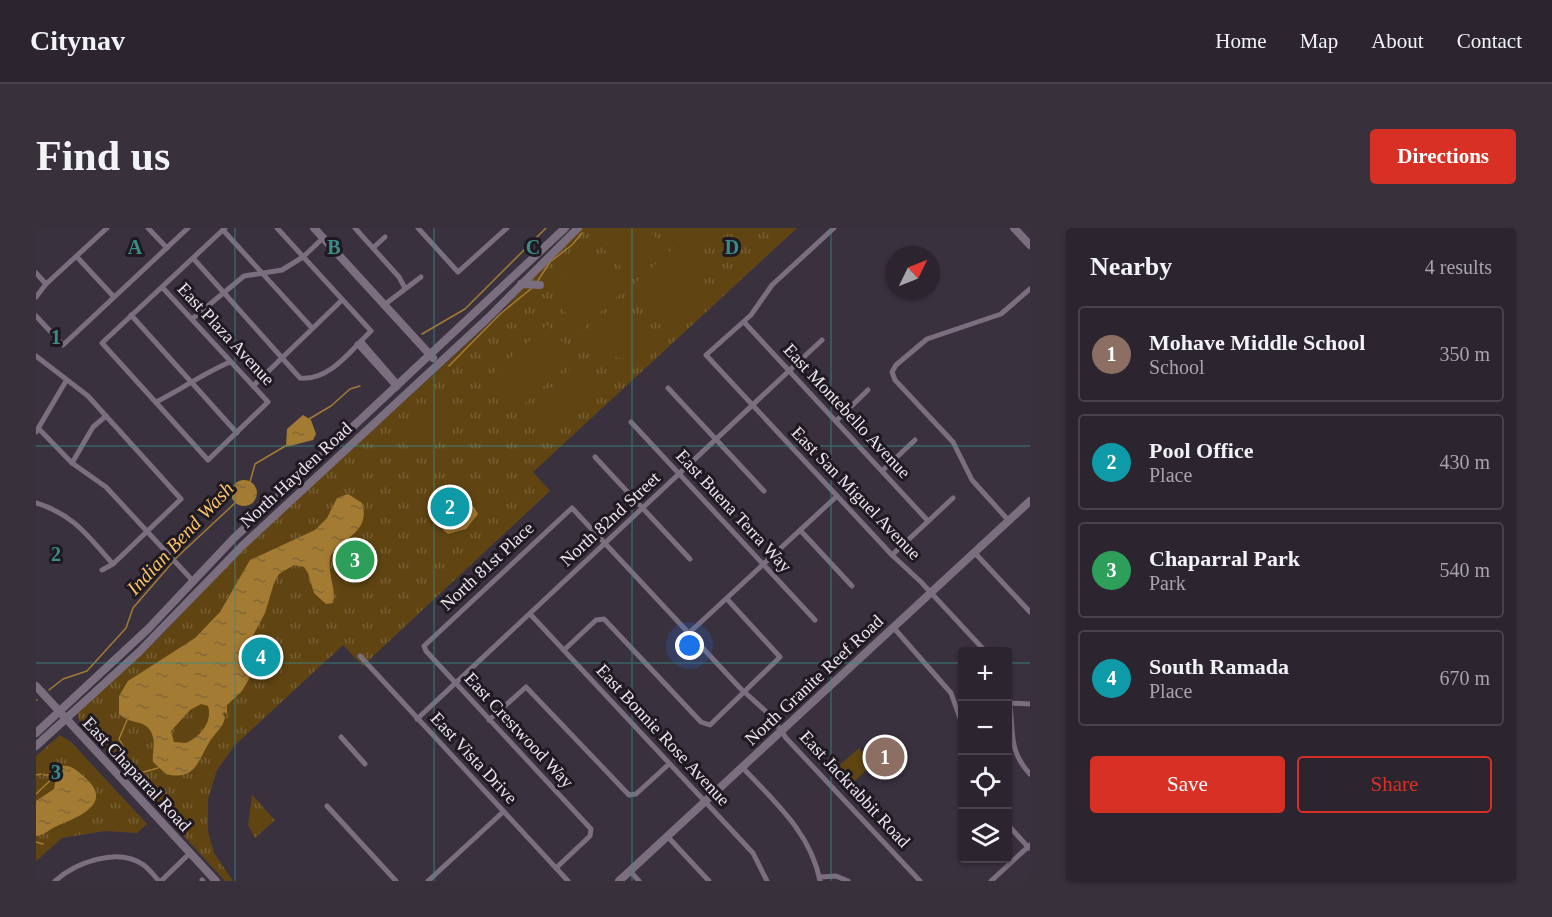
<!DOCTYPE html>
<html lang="en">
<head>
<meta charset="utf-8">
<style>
	:root { --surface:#2c252f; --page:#38313b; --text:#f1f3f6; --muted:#a6a5aa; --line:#48424b; --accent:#d93025 }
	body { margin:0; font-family:"Times New Roman",serif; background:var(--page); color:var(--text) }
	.controls { position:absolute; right:18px; bottom:18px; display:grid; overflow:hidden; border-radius:6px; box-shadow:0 2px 4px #0004 }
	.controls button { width:54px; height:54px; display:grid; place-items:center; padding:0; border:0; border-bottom:2px solid var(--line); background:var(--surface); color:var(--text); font:30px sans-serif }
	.compass { position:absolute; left:850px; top:18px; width:54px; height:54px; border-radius:50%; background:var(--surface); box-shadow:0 2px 4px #0004; rotate:47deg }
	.you { position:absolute; left:654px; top:418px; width:21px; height:21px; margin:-15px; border:4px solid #fff; border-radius:50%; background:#1a73e8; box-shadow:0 0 0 9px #1a73e833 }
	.badge { display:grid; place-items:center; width:39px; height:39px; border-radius:50%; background:var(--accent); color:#fff; font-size:20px; font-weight:700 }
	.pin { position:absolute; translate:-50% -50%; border:3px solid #fff; box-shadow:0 2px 6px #0006 }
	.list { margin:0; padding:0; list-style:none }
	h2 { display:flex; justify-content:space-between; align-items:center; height:78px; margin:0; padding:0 24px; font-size:26px }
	h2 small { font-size:20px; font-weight:400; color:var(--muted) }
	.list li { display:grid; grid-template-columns:39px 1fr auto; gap:18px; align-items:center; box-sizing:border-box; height:96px; margin:0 12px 12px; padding:0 12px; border:2px solid var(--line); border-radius:6px }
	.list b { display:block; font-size:22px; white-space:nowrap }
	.list p { margin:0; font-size:20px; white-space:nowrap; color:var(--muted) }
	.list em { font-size:20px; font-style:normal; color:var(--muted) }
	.actions { display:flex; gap:12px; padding:18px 24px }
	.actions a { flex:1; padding:14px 0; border:2px solid var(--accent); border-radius:6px; text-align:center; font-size:21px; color:var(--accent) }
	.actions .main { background:var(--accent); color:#fff }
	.icon { flex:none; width:33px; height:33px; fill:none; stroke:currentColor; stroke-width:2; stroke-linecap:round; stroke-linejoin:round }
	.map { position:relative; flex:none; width:994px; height:653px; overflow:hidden; border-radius:6px }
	header { display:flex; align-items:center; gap:36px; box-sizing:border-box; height:84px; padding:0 30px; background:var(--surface); border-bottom:2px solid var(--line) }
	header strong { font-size:28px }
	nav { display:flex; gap:33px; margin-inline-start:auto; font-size:21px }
	.intro { display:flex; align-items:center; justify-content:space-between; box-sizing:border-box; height:144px; padding:0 36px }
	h1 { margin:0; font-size:42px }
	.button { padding:15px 27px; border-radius:6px; background:var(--accent); color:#fff; font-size:21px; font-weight:700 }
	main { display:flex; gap:36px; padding:0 36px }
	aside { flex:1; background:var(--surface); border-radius:6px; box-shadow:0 2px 4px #0004 }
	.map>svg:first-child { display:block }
</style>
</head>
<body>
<header>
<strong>Citynav</strong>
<nav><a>Home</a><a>Map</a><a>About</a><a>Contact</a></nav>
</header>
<div class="intro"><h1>Find us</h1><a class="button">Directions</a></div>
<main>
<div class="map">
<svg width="994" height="653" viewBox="0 0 994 653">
	<defs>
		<pattern id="park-tufts" width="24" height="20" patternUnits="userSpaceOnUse" patternTransform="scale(1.5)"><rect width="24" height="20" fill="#604513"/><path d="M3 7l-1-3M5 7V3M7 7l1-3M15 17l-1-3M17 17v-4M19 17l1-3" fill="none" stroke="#776036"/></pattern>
		<pattern id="water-ripples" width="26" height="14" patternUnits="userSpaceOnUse" patternTransform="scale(1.5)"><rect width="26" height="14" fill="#a47b32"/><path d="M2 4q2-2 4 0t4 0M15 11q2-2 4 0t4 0" fill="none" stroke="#836839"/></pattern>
	</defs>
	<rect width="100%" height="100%" fill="#3a313f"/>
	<!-- park -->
	<g fill="url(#park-tufts)">
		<polygon points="547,0 761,0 497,244 514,263 349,417 327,438 307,417 199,517 181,542 172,571 172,604 178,625 197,653 189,653 43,493 42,485 123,410 204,324 468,82 502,43"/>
		<polygon points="24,507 35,514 111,596 101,605 69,603 26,610 0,633 0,528"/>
		<polygon points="216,567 239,592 219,610 212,597"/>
	</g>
	<!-- pitch -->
	<g fill="#604513">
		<polygon points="581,0 606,0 628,15 596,46 592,46 561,13"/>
		<path d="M623,0h78c-24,17 -54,17 -78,0z"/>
		<path d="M642,16c41,33 25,57 -6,87l-39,-41v-5z"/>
		<path d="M546,18l7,1 36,38v4l-45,42c-27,-23 -27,-62 2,-85z"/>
		<path d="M587,83h4l10,11 3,-3 8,9 -2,3 12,13c-20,20 -49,18 -68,-3z"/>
		<polygon points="511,97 540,129 482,181 453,149"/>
		<polygon points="540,136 565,163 514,209 490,183"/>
		<polygon points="404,175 423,195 384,231 365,211"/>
		<polygon points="431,260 457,285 408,328 401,328 378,307 384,309 401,284 406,286 409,274"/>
		<polygon points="823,520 837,536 811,560 796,544"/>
	</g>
	<!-- water -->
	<g fill="url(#water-ripples)" fill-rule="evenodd">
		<polygon points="267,187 275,192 280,206 277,212 250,219 251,201"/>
		<circle cx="208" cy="265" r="13"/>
		<path d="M312,266l14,9c9,28 -18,34 -31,52 -5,17 6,34 2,48l-7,1 -12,-11 -6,-20 -4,-6 -10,-2 -15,9 -5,9 -9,30 -17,32 1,34 -7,12 -15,14v9l-3,-2 -2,2 3,3c-2,11 -9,15 -15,24 -11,17 -14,41 -44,33l-13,-12c-1,-8 2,-17 0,-25 -5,-20 -24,-11 -34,-23v-18l9,-15 67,-43 25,-26 30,-52 65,-30 12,-12 10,-20zM165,476l7,2c5,16 -8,31 -22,37l-12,-1 -3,-11 19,-21z"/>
		<polygon points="438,279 442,286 430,301 412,306 407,302 411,294 419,292 429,280"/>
		<path d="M26,538c9,-1 14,4 20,9 34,27 -1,41 -25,51 -9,4 -12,9 -21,10v-35l18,-12 3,-17z"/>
	</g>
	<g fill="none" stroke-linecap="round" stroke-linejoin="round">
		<!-- stream -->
		<g stroke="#a47b32" stroke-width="1.5">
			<polyline points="501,54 514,34 536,17 546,5"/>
			<polyline points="386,106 429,81 510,0"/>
			<polyline points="413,138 464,86 496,60"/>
			<polyline points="273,191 295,178 314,161 324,158"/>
			<polyline points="214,254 219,236 251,217"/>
			<polyline points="139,331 199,275"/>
			<polyline points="13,462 27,451 51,443 90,400 97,380 136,335"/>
			<polyline points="0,472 1,472"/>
			<polyline points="84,533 88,520 83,511 91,492"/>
			<polyline points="0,547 5,546"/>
			<polyline points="8,547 16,547"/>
			<polyline points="97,547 122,540"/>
			<polyline points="0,566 20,547"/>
			<polyline points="0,614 7,616"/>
		</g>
		<!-- street -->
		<g stroke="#7a6e7f" stroke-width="5">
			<polyline points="112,0 131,20"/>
			<polyline points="319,0 363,49 369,60"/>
			<polyline points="382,0 422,44 471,0"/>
			<polyline points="798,0 736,57 715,87 670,127 856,327 885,354 950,424"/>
			<polyline points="187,2 276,100"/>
			<polyline points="337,20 349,9"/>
			<polyline points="41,29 78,69"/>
			<path d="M157,30l107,120c30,3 51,-28 71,-47l-94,-103"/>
			<polyline points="0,45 10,56"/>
			<polyline points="126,59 232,174 172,232 66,115 189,0"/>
			<polyline points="0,69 10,56 71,0"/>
			<polyline points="348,77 385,49"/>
			<polyline points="95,87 201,205"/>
			<polyline points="0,88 27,117 152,0"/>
			<polyline points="156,91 208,48 246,42 267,29 287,10"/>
			<polyline points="708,94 892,293"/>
			<polyline points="325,113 363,157"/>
			<polyline points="321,116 361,160"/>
			<polyline points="0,128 52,168 145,271 77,336 66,342"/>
			<polyline points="217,158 306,72"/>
			<polyline points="632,160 728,263"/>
			<path d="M120,174c26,-13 48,-29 74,-40"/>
			<polyline points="800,193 832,162"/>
			<polyline points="595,194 779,392"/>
			<polyline points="3,201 36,235 70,259 157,353"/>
			<polyline points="0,204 30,153"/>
			<polyline points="559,229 654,331"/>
			<polyline points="36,235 57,199 70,188"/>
			<polyline points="846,243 879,212"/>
			<path d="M0,275c37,11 52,33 77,61"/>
			<polyline points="973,293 936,252 917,214 859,152 856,144 860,137 891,111 965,86 994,61"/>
			<polyline points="764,302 816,358"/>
			<polyline points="938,324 994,384"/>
			<polyline points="856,327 917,270"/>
			<polyline points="494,386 717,625 731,653"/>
			<polyline points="857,399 915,465 925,493 927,527"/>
			<polyline points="653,405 801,268"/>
			<polyline points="528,422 560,392 568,391 665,494 674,497 744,429 691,371"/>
			<polyline points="324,428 532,653"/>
			<path d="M972,468c8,32 -3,51 22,78"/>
			<polyline points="973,475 994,476"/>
			<polyline points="381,491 786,112"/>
			<polyline points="453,492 490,459 593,567 600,566 633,536"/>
			<polyline points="305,509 329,536"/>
			<path d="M706,539c32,34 69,66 78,114"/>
			<polyline points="291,578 360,653"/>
			<polyline points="972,597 993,620"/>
			<polyline points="631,608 673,653"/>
			<polyline points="520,640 554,608 555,601 390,423 388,418 536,280 704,460 735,488 750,510 884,653"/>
			<polyline points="594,643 603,653"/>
			<polyline points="784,649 800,648 812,653"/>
			<polyline points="166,652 167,653"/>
			<path d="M19,653c20,-18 62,-34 87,-17 7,4 12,12 17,17"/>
			<polyline points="125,653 154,625"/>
			<polyline points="392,653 467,584"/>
			<polyline points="955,653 994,617"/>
		</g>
		<!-- secondary -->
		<g stroke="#7a6e7f" stroke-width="8">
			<polyline points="278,0 397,130"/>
			<polyline points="978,0 994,17"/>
			<polyline points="485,56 504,57"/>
			<polyline points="0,458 180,653"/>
			<polyline points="0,505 112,401 198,310 529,0"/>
			<polyline points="0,518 103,424 206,318 451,91 542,0"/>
			<polyline points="583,653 994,273"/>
		</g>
	</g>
	<!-- grid -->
	<path fill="none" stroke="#3b8c88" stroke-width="1.5" stroke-opacity="0.55" d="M199,0v653M398,0v653M596,0v653M795,0v653M0,218h994M0,435h927M972,435h22"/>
	<g text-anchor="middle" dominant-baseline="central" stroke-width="6" stroke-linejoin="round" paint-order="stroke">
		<!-- street labels -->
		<g font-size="18" fill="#ebe5ee" stroke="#1f1a21">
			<text transform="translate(190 106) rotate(47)">East Plaza Avenue</text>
			<text transform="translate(811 183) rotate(47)">East Montebello Avenue</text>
			<text transform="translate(260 247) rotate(-43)">North Hayden Road</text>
			<text transform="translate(820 265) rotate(46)">East San Miguel Avenue</text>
			<text transform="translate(698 283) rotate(47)">East Buena Terra Way</text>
			<text transform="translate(574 291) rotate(-43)">North 82nd Street</text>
			<text transform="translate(451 338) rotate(-43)">North 81st Place</text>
			<text transform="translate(778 452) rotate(-43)">North Granite Reef Road</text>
			<text transform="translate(483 502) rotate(47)">East Crestwood Way</text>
			<text transform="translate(627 507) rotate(47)">East Bonnie Rose Avenue</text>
			<text transform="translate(438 530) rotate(47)">East Vista Drive</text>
			<text transform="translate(101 546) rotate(47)">East Chaparral Road</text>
			<text transform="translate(819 561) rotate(47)">East Jackrabbit Road</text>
		</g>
		<!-- water labels -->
		<g font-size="20" font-style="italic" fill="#fbc367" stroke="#1f1a21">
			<text transform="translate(144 310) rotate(-47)">Indian Bend Wash</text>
		</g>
	</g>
	<g font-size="20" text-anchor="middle" font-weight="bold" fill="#3b8c88" stroke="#1f1a21" stroke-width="6" stroke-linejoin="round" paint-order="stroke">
		<text x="99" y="26">A</text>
		<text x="298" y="26">B</text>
		<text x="497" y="26">C</text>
		<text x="696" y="26">D</text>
		<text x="20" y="116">1</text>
		<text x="20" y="333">2</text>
		<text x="20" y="551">3</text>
	</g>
</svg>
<div class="controls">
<button>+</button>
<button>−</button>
<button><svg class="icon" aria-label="locate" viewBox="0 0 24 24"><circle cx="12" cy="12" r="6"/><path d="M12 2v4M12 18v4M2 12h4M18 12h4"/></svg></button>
<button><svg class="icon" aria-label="layers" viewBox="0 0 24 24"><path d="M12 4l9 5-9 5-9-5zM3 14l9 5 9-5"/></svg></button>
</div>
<svg class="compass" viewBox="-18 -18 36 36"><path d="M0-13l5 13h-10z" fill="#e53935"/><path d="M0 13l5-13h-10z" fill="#a6a5aa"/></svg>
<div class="you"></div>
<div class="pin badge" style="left:849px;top:529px;background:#8d6e63">1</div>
<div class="pin badge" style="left:414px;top:279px;background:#0f9aa8">2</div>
<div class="pin badge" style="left:319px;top:332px;background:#2e9e5b">3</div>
<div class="pin badge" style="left:225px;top:429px;background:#0f9aa8">4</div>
</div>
<aside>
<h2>Nearby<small>4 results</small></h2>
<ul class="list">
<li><span class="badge" style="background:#8d6e63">1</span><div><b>Mohave Middle School</b><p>School</p></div><em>350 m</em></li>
<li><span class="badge" style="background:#0f9aa8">2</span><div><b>Pool Office</b><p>Place</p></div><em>430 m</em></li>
<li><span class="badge" style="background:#2e9e5b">3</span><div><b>Chaparral Park</b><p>Park</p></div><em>540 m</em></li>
<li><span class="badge" style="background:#0f9aa8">4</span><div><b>South Ramada</b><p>Place</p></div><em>670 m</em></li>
</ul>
<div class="actions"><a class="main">Save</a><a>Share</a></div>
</aside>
</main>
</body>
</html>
